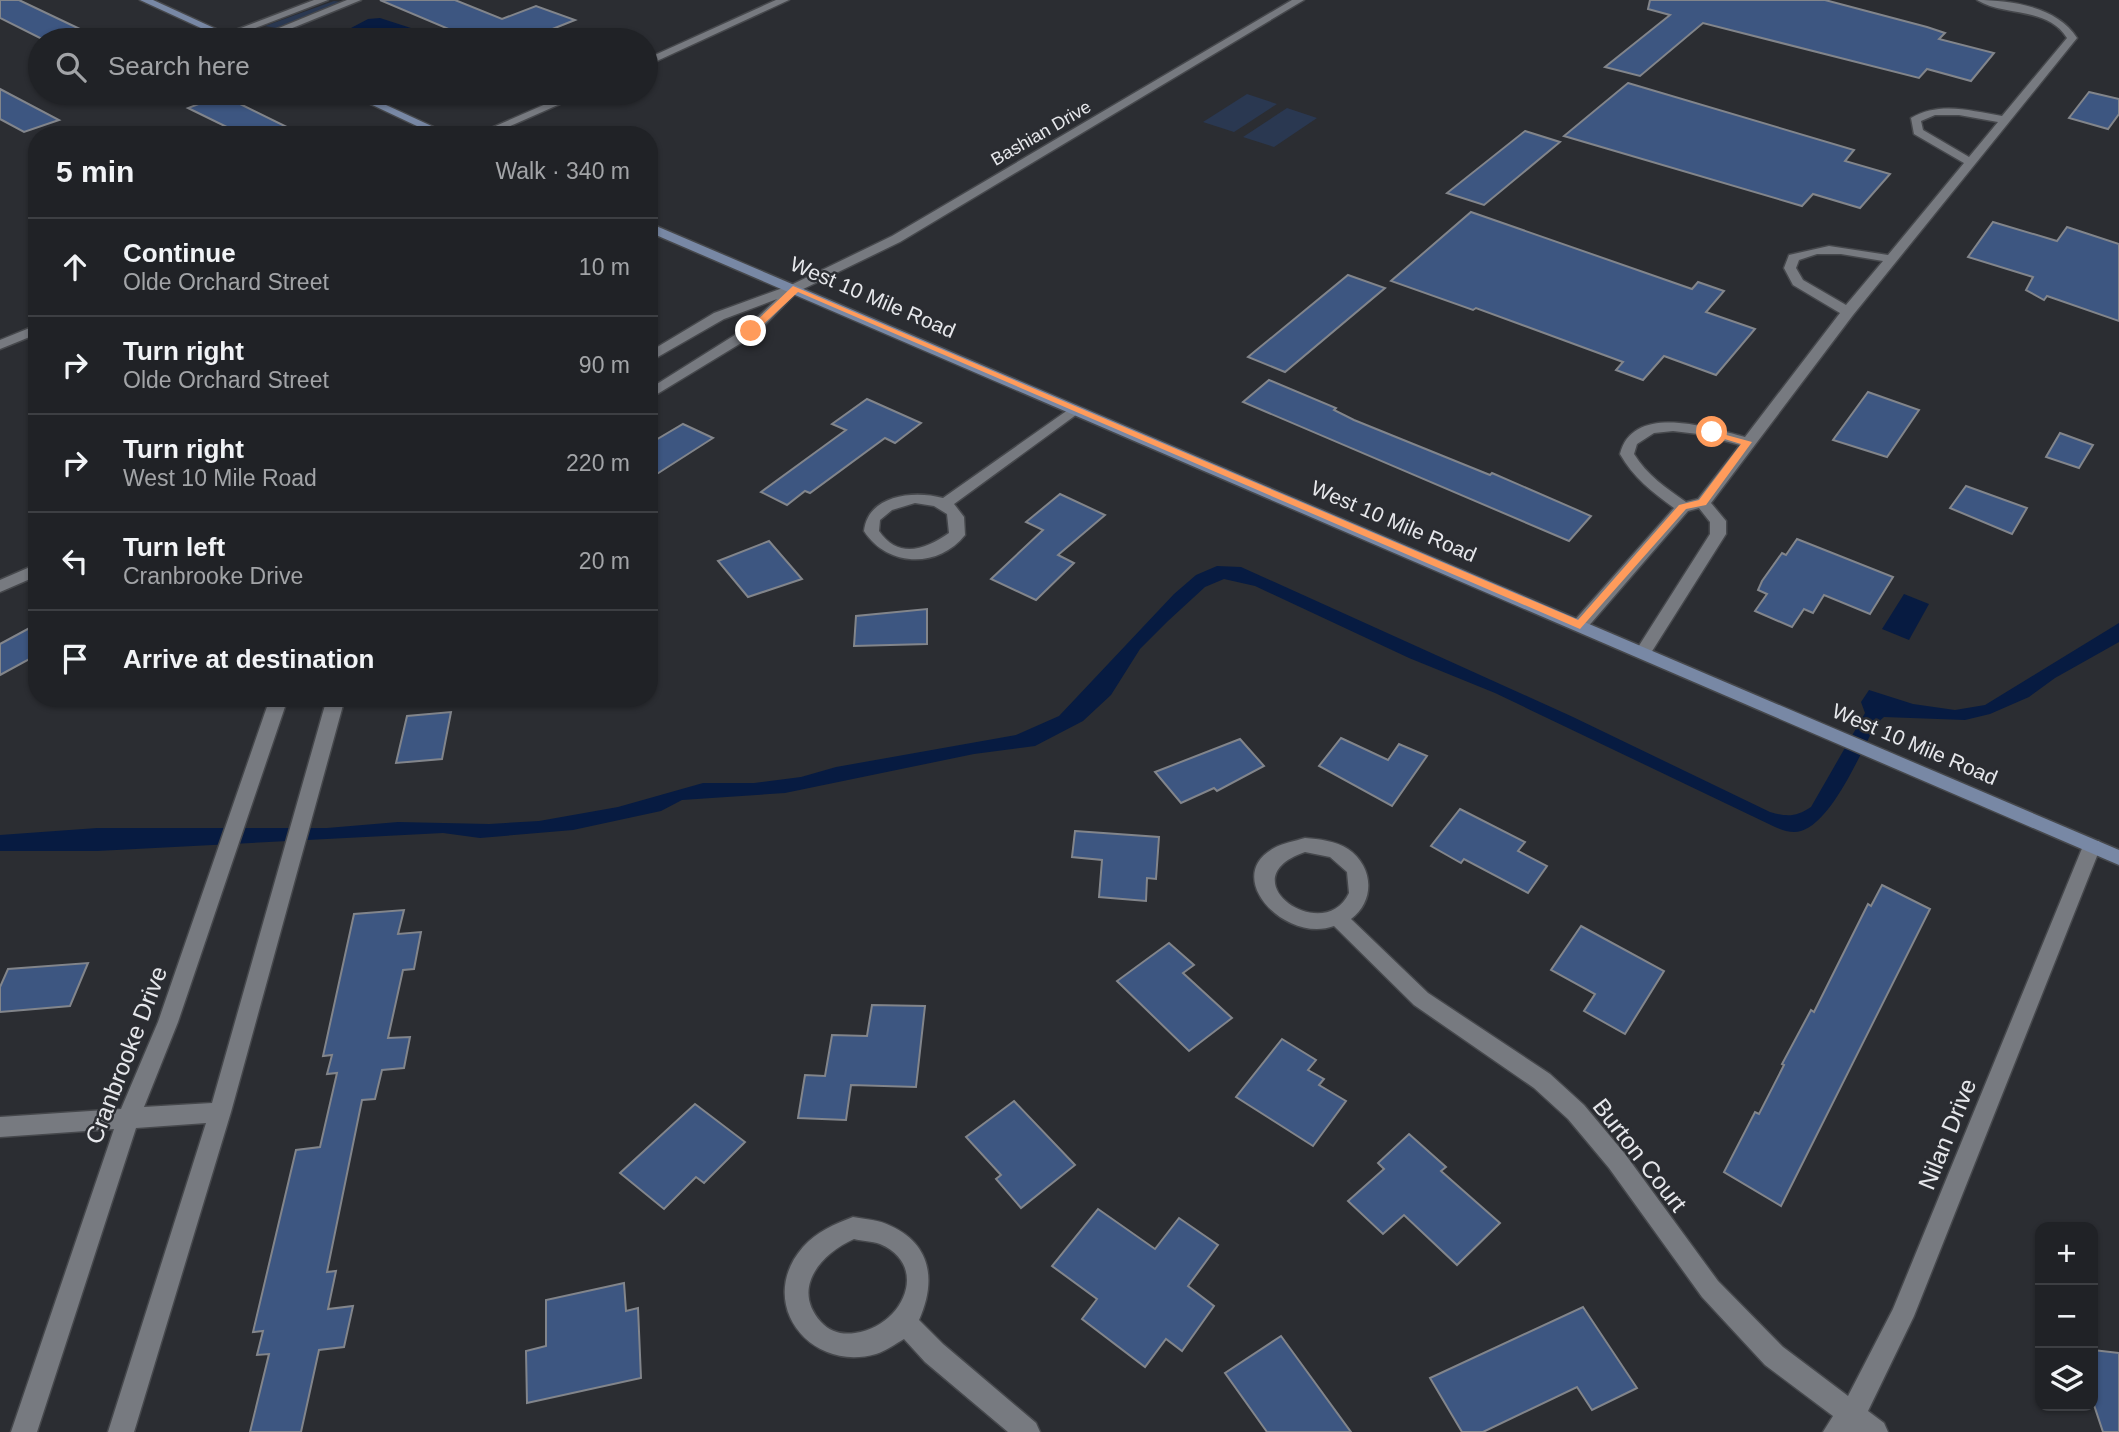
<!DOCTYPE html>
<html lang="en">
<head>
<meta charset="utf-8">
<style>
	:root { --surface:#202226; --page:#2d2f32; --text:#f1f3f6; --muted:#a2a4a7; --line:#3d3f43 }
	body { margin:0; font-family:Arial,sans-serif; background:var(--page); color:var(--text) }
	.controls { position:absolute; right:21px; bottom:21px; display:grid; overflow:hidden; border-radius:14px; box-shadow:0 2px 5px #0004 }
	.controls button { width:63px; height:63px; display:grid; place-items:center; padding:0; border:0; border-bottom:2px solid var(--line); background:var(--surface); color:var(--text); font:35px sans-serif }
	.stop { position:absolute; width:21px; height:21px; margin:-16px; border:5px solid #ff9b5b; border-radius:50%; background:#fff }
	.stop.end { background:#ff9b5b; border-color:#fff; box-shadow:0 2px 7px #0008 }
	.list { margin:0; padding:0; list-style:none }
	h2 { display:flex; justify-content:space-between; align-items:center; height:91px; margin:0; padding:0 28px; font-size:30px }
	h2 small { font-size:23px; font-weight:400; color:var(--muted) }
	.list li { display:grid; grid-template-columns:46px 1fr auto; gap:21px; align-items:center; box-sizing:border-box; height:98px; padding:0 28px; border-top:2px solid var(--line) }
	.list b { display:block; font-size:26px; white-space:nowrap }
	.list p { margin:0; font-size:23px; white-space:nowrap; color:var(--muted) }
	.list em { font-size:23px; font-style:normal; color:var(--muted) }
	.icon { flex:none; width:38px; height:38px; fill:none; stroke:currentColor; stroke-width:2; stroke-linecap:round; stroke-linejoin:round }
	.map { position:relative; flex:none; width:2119px; height:1432px; overflow:hidden }
	.search { position:absolute; background:var(--surface); box-shadow:0 2px 5px #0004; left:28px; top:28px; width:630px; height:77px; display:flex; align-items:center; gap:18px; box-sizing:border-box; padding:0 24px; border-radius:38px; color:var(--muted); font-size:26px }
	.panel { position:absolute; background:var(--surface); box-shadow:0 2px 5px #0004; left:28px; top:126px; width:630px; height:581px; border-radius:28px }
	.map>svg:first-child { display:block }
</style>
</head>
<body>
<div class="map">
<svg width="2119" height="1432" viewBox="0 0 2119 1432">
	<rect width="100%" height="100%" fill="#2b2d32"/>
	<!-- green -->
	<g fill="#2a3851">
		<polygon points="334,1 341,2 276,28 265,26"/>
		<polygon points="1247,94 1277,104 1234,132 1203,122"/>
		<polygon points="1287,108 1317,118 1274,147 1243,137"/>
	</g>
	<!-- water -->
	<g fill="#071b41">
		<path d="M380,18l34,11 5,7c-18,12 -52,4 -68,-8l17,-9z"/>
		<path d="M1217,566l24,1 332,150 197,95c17,5 26,5 41,-5l54,-94 -4,-11 8,-12 44,14 42,6 30,-5 134,-82v19l-64,36 -26,19 -39,17 -25,6 -81,-3 -8,7c-15,28 -44,98 -75,107 -9,3 -18,-1 -26,-4l-280,-134 -86,-35 -154,-72 -31,-7 -19,8 -37,34 -28,28 -29,46 -28,26 -48,25 -61,8 -189,39 -103,7 -21,11 -88,19 -93,8 -37,-5 -346,18h-97v-16l97,-7h230l71,-6 91,2 50,-3 79,-14 85,-24h51l47,-6 35,-10 180,-32 43,-19 115,-122 22,-19z"/>
		<polygon points="1904,594 1929,604 1909,640 1882,629"/>
	</g>
	<!-- building -->
	<g fill="#3d5681" stroke="#82858b" stroke-width="2">
		<polygon points="0,0 19,0 103,40 44,40 0,18"/>
		<polygon points="380,0 455,0 502,19 536,6 575,20 540,34 551,40 453,40 463,35"/>
		<polygon points="1650,0 1825,0 1927,27 1945,33 1939,39 1994,53 1971,81 1927,69 1919,78 1703,23 1640,76 1605,67 1670,15 1648,9"/>
		<polygon points="1628,83 1854,150 1845,161 1890,174 1860,208 1813,194 1802,206 1564,136"/>
		<polygon points="0,89 59,120 24,132 0,119"/>
		<polygon points="2089,92 2119,99 2119,114 2108,129 2069,118"/>
		<polygon points="222,95 303,135 243,135 188,108"/>
		<polygon points="1525,131 1560,142 1484,205 1447,193"/>
		<polygon points="1471,212 1692,289 1698,282 1724,291 1706,312 1755,329 1716,375 1664,356 1643,380 1616,370 1623,362 1476,308 1473,310 1391,281"/>
		<polygon points="1993,222 2057,241 2067,227 2119,244 2119,321 2047,296 2044,300 2026,290 2033,277 1968,257"/>
		<polygon points="1348,275 1385,288 1285,372 1248,357"/>
		<polygon points="1269,380 1336,408 1334,410 1354,420 1490,475 1492,473 1591,516 1569,541 1243,402"/>
		<polygon points="1868,392 1919,410 1887,457 1833,440"/>
		<polygon points="867,399 921,423 895,443 885,438 810,493 805,491 787,505 761,492 846,430 832,424"/>
		<polygon points="683,424 713,438 649,479 649,444"/>
		<polygon points="2060,433 2093,445 2079,468 2046,457"/>
		<polygon points="1966,486 2027,508 2012,534 1950,508"/>
		<polygon points="1060,494 1105,515 1058,555 1074,563 1036,600 991,579 1043,530 1026,522"/>
		<polygon points="1797,539 1893,577 1870,614 1824,595 1813,613 1804,609 1792,627 1755,611 1767,594 1758,590 1762,581 1782,553 1786,555"/>
		<polygon points="769,541 802,579 748,597 718,561"/>
		<polygon points="927,609 927,644 854,646 856,616"/>
		<polygon points="37,624 37,655 0,675 0,644"/>
		<polygon points="451,712 442,759 396,763 407,716"/>
		<polygon points="1341,738 1388,760 1399,744 1427,756 1392,806 1319,766"/>
		<polygon points="1240,739 1264,766 1217,791 1214,788 1181,803 1155,772"/>
		<polygon points="1460,809 1525,842 1518,851 1547,866 1528,893 1464,859 1461,863 1431,846"/>
		<polygon points="1075,831 1159,837 1156,879 1147,878 1146,901 1099,897 1102,860 1072,857"/>
		<polygon points="1882,885 1930,909 1781,1206 1724,1172 1755,1112 1759,1114 1784,1065 1782,1064 1811,1010 1814,1012 1868,904 1871,906"/>
		<polygon points="404,910 398,934 421,932 414,969 403,970 388,1038 410,1037 404,1068 382,1070 375,1099 362,1100 327,1272 336,1271 328,1309 353,1306 344,1347 319,1350 301,1432 250,1432 269,1354 257,1355 263,1331 253,1332 296,1150 320,1147 337,1073 327,1074 332,1055 323,1056 354,914"/>
		<polygon points="1581,926 1664,971 1625,1034 1584,1011 1595,994 1551,970"/>
		<polygon points="1169,943 1194,965 1183,973 1232,1018 1189,1051 1117,981"/>
		<polygon points="88,963 70,1006 0,1012 0,987 8,969"/>
		<polygon points="872,1005 925,1006 916,1087 851,1085 846,1120 798,1118 805,1075 825,1076 832,1035 867,1036"/>
		<polygon points="1282,1039 1316,1060 1308,1070 1324,1079 1319,1085 1346,1101 1313,1146 1236,1097"/>
		<polygon points="1014,1101 1075,1165 1021,1208 996,1179 1001,1175 966,1137"/>
		<polygon points="695,1104 745,1142 704,1183 696,1177 664,1209 620,1173"/>
		<polygon points="1409,1134 1446,1167 1441,1171 1500,1223 1457,1265 1404,1215 1383,1234 1348,1201 1384,1169 1378,1163"/>
		<polygon points="1098,1209 1155,1249 1179,1218 1218,1245 1188,1286 1214,1306 1182,1351 1166,1339 1145,1367 1082,1319 1097,1299 1052,1266"/>
		<polygon points="624,1283 626,1311 638,1308 641,1378 527,1403 526,1351 546,1346 546,1300"/>
		<polygon points="1583,1307 1637,1388 1592,1410 1577,1387 1483,1432 1462,1432 1430,1378"/>
		<polygon points="1281,1336 1351,1432 1267,1432 1225,1373"/>
		<polygon points="2093,1350 2119,1353 2119,1432 2103,1432 2093,1402"/>
	</g>
	<g fill="none" stroke-linecap="round" stroke-linejoin="round">
		<defs>
			<g id="street">
				<polygon points="314,0 328,0 229,38 220,36"/>
				<polygon points="347,0 361,0 263,40 250,40"/>
				<polygon points="776,0 789,0 646,66 646,59"/>
				<polygon points="1292,0 1304,0 900,242 797,292 756,334 649,399 649,389 746,328 777,299 724,319 649,362 649,352 714,313 791,285 892,236"/>
				<path d="M1977,0c34,0 81,7 100,38l-224,277 -142,188 15,18v13l-77,122h-12l-2,-4 75,-118v-12l-11,-14 -11,3 -102,118h-12l-2,-4 2,-4 100,-113c-22,-16 -41,-31 -54,-54 13,-52 90,-26 125,-17l95,-124 -47,-28 -9,-17 5,-13 40,-9 59,9 76,-92 -50,-29 -3,-16c29,-17 60,-7 91,-2l65,-78c-20,-32 -63,-21 -90,-38zM1935,115h24l39,7 -29,35 -46,-27 -2,-9zM1817,254h24l42,7 -37,44 -43,-25 -7,-12 3,-8zM1673,431l25,3 42,11 -42,54 -12,3c-20,-14 -39,-27 -52,-48l3,-10 17,-11z"/>
				<polygon points="571,93 585,93 490,135 475,135"/>
				<polygon points="37,325 37,334 0,349 0,340"/>
				<path d="M1075,405l7,4 -2,3 -126,92 10,13 1,18c-27,34 -78,32 -101,-4 4,-36 49,-41 79,-33zM915,503l19,3 13,8 2,19c-23,16 -50,27 -70,-2l1,-11 12,-10z"/>
				<polygon points="37,564 37,576 0,592 0,580"/>
				<polygon points="270,698 288,698 178,1022 144,1107 212,1103 327,698 345,698 231,1112 134,1432 108,1432 206,1123 136,1128 37,1432 11,1432 114,1129 0,1137 0,1117 121,1109 158,1022"/>
				<path d="M1305,838c14,1 31,3 43,11 25,17 28,51 3,70l77,74 122,81 34,31 41,49 93,127 65,66 65,49 45,-87 190,-463 2,-5h14l2,5 -187,470 -46,95 16,12 4,9h-65l10,-16 -68,-51 -63,-68 -93,-129 -41,-49 -34,-31 -120,-83 -80,-79c-48,18 -113,-49 -60,-78 9,-5 21,-7 31,-10zM1305,852l25,5 17,15 2,21c-25,54 -123,-14 -44,-41z"/>
				<path d="M853,1217c12,2 27,3 38,9 41,19 45,56 28,94l24,24 93,79 4,9h-32l-83,-70 -21,-23c-9,5 -18,12 -28,15 -67,19 -121,-52 -73,-107 13,-15 32,-23 50,-30zM854,1239c8,2 18,2 26,5 50,21 24,82 -25,89 -13,2 -25,-1 -34,-11 -30,-33 -1,-68 33,-83z"/>
			</g>
			<g id="secondary">
				<polygon points="140,0 153,0 240,40 227,40"/>
				<polygon points="347,93 360,93 451,135 436,135"/>
				<polygon points="649,223 2119,850 2119,865 649,232"/>
			</g>
		</defs>
		<!-- street casing -->
		<use href="#street" stroke="#46484c" stroke-width="3"/>
		<!-- secondary casing -->
		<use href="#secondary" stroke="#46484c" stroke-width="3"/>
		<!-- street -->
		<use href="#street" fill="#777a80" fill-rule="evenodd"/>
		<!-- secondary -->
		<use href="#secondary" fill="#7888a5" fill-rule="evenodd"/>
	</g>
	<!-- route -->
	<polygon fill="#ff9b5b" points="793,286 1578,620 1679,505 1699,500 1741,444 1708,434 1708,430 1752,442 1706,505 1686,509 1580,629 798,292 754,333 748,333 748,329"/>
	<g text-anchor="middle" dominant-baseline="central" stroke-width="5" stroke-linejoin="round" paint-order="stroke">
		<!-- far-street labels -->
		<g font-size="18" fill="#e6e7eb" stroke="#2b2d32">
			<text transform="translate(1041 133) rotate(-30)">Bashian Drive</text>
		</g>
		<!-- street labels -->
		<g font-size="21" fill="#e6e7eb" stroke="#2b2d32">
			<text transform="translate(873 297) rotate(23)">West 10 Mile Road</text>
			<text transform="translate(1394 521) rotate(23)">West 10 Mile Road</text>
			<text transform="translate(1915 744) rotate(23)">West 10 Mile Road</text>
		</g>
		<!-- near-street labels -->
		<g font-size="24" fill="#e6e7eb" stroke="#2b2d32">
			<text transform="translate(126 1055) rotate(-69)">Cranbrooke Drive</text>
			<text transform="translate(1947 1134) rotate(-68)">Nilan Drive</text>
			<text transform="translate(1640 1155) rotate(52)">Burton Court</text>
		</g>
	</g>
</svg>
<div class="controls">
<button>+</button>
<button>−</button>
<button><svg class="icon" aria-label="layers" viewBox="0 0 24 24"><path d="M12 4l9 5-9 5-9-5zM3 14l9 5 9-5"/></svg></button>
</div>
<div class="stop" style="left:1712px;top:432px"></div>
<div class="stop end" style="left:751px;top:331px"></div>
<div class="search"><svg class="icon" aria-label="search" viewBox="0 0 24 24"><circle cx="10" cy="10" r="6"/><path d="M15 15l6 6"/></svg>Search here</div>
<section class="panel">
<h2>5 min<small>Walk · 340 m</small></h2>
<ul class="list">
<li><svg class="icon" aria-label="ahead" viewBox="0 0 24 24"><path d="M12 20V5M6 11l6-6 6 6"/></svg><div><b>Continue</b><p>Olde Orchard Street</p></div><em>10 m</em></li>
<li><svg class="icon" aria-label="right" viewBox="0 0 24 24"><path d="M7 20v-9h11M14 6l5 5-5 5"/></svg><div><b>Turn right</b><p>Olde Orchard Street</p></div><em>90 m</em></li>
<li><svg class="icon" aria-label="right" viewBox="0 0 24 24"><path d="M7 20v-9h11M14 6l5 5-5 5"/></svg><div><b>Turn right</b><p>West 10 Mile Road</p></div><em>220 m</em></li>
<li><svg class="icon" aria-label="left" viewBox="0 0 24 24"><path d="M17 20v-9H6M10 6l-5 5 5 5"/></svg><div><b>Turn left</b><p>Cranbrooke Drive</p></div><em>20 m</em></li>
<li><svg class="icon" aria-label="arrive" viewBox="0 0 24 24"><path d="M6 21V4h12l-3 4 3 4H6"/></svg><div><b>Arrive at destination</b></div></li>
</ul>
</section>
</div>
</body>
</html>
